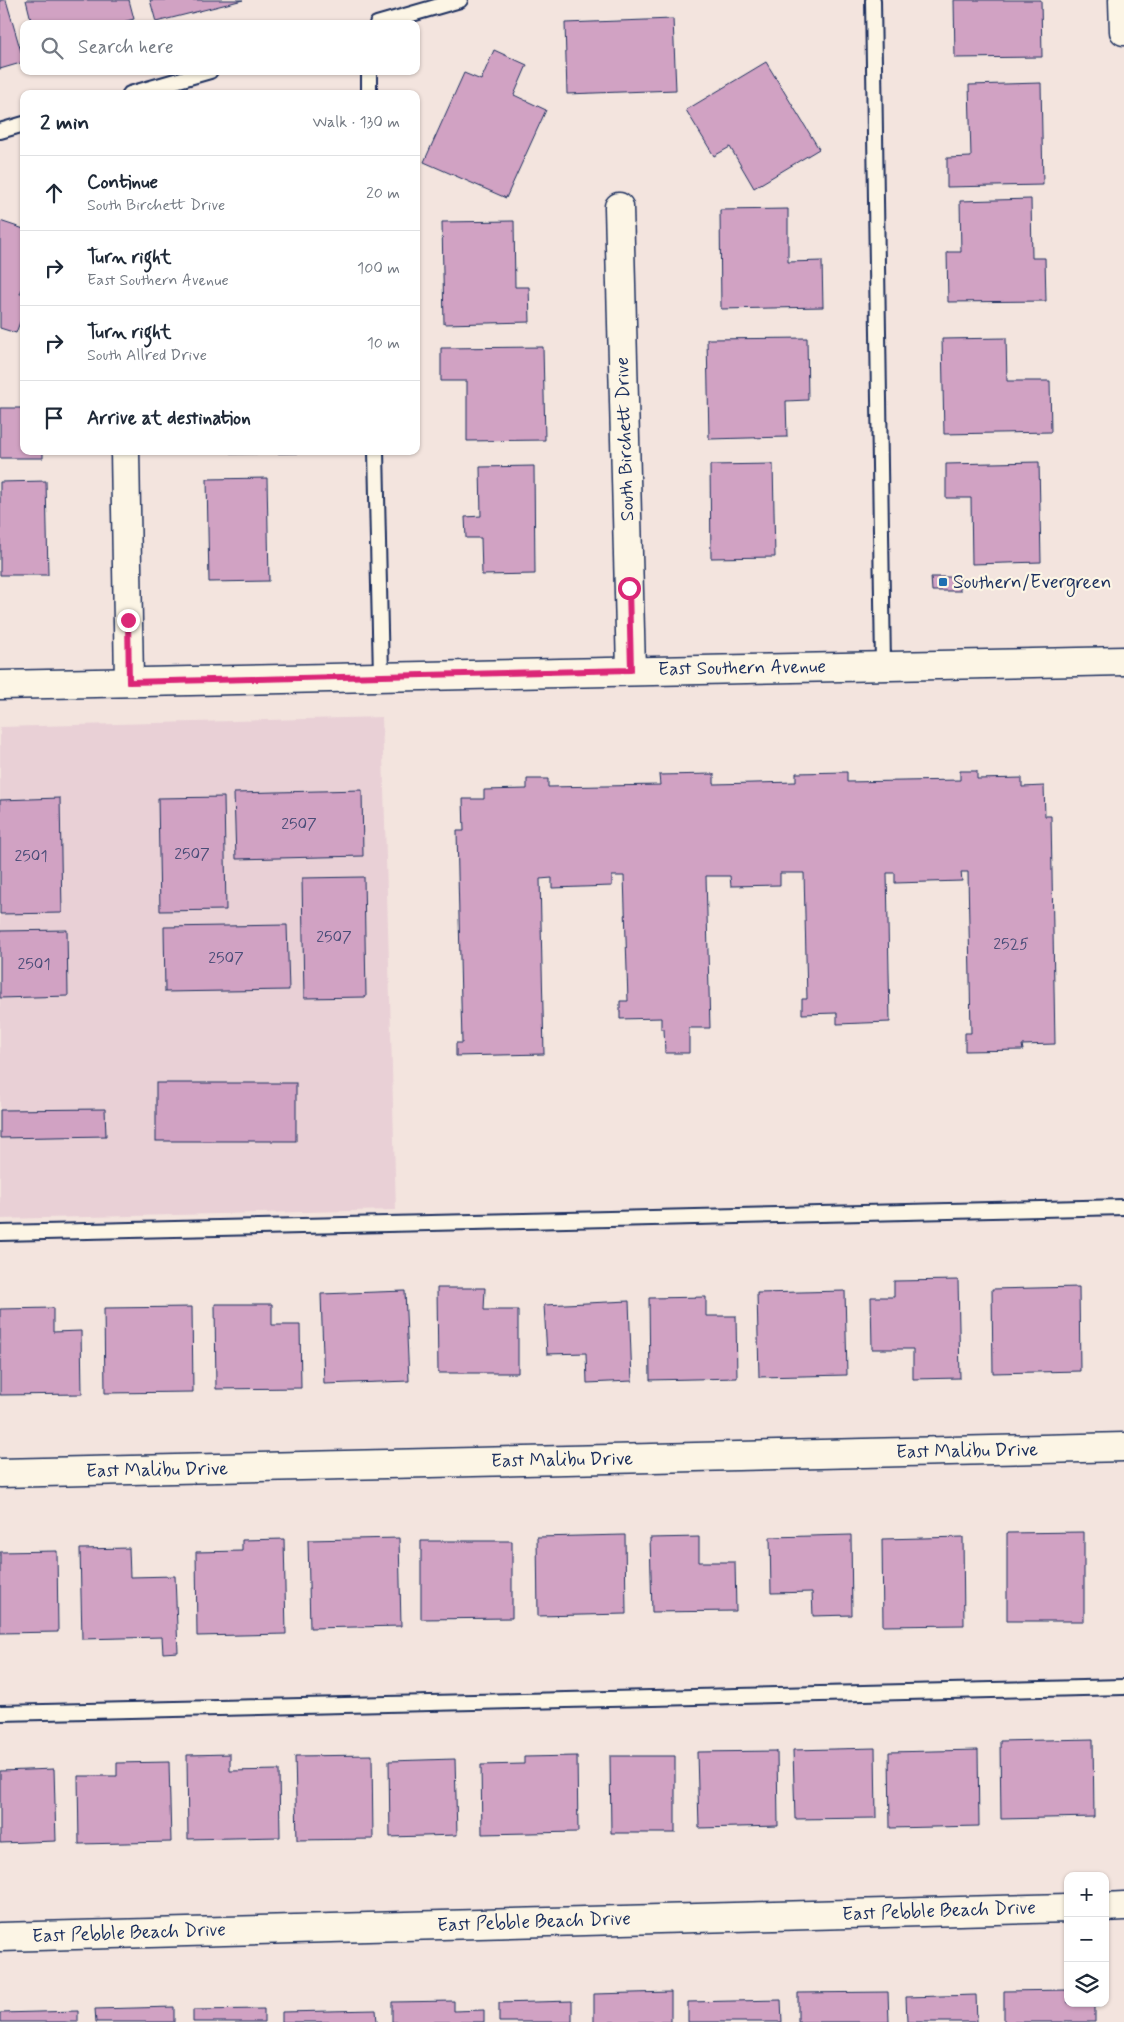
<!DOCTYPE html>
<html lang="en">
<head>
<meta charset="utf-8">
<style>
	:root { --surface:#fff; --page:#f2f2f3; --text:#1f2937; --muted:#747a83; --line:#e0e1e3 }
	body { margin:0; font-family:Mynerve,sans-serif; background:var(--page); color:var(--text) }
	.controls { position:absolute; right:15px; bottom:15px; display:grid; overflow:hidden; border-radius:10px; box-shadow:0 1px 4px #0004 }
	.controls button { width:45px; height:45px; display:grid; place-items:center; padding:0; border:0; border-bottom:1px solid var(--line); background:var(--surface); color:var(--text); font:25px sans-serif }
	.stop { position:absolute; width:15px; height:15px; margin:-11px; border:4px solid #db2777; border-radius:50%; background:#fff }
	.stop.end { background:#db2777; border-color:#fff; box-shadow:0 1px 5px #0008 }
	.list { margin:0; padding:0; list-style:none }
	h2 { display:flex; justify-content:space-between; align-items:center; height:65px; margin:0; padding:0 20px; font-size:21px }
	h2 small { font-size:16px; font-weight:400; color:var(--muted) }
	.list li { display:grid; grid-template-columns:32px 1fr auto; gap:15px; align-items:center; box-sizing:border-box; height:75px; padding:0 20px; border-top:1px solid var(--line) }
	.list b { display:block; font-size:19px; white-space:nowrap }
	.list p { margin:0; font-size:16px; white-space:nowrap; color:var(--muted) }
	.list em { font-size:16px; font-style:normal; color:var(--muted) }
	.icon { flex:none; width:28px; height:28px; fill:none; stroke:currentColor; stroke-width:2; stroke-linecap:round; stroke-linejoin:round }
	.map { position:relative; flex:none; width:1124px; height:2022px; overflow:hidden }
	.search { position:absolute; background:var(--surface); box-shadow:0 1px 4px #0004; left:20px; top:20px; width:400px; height:55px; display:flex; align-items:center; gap:12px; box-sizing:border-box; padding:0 18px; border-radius:10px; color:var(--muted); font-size:19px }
	.panel { position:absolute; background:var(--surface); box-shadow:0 1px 4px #0004; left:20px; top:90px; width:400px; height:365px; border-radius:10px }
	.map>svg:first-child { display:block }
</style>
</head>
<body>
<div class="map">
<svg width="1124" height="2022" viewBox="0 0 1124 2022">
	<rect width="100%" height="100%" fill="#f3e4de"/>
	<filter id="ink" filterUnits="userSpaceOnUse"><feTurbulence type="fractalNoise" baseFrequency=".02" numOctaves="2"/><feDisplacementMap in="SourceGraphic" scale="10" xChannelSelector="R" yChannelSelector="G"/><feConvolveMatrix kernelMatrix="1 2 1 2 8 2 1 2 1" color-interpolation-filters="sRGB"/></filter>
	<g filter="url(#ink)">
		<!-- built -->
		<polygon fill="#e9d0d6" points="382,717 396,1210 0,1219 0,727"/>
		<!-- building -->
		<g fill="#d1a2c3" stroke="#1b2f5e">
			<polygon points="0,0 6,0 24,62 0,69"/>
			<polygon points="26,0 129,0 134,19 115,24 32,24"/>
			<polygon points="150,0 243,0 156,22"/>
			<polygon points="954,0 1041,0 1042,57 955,58"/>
			<polygon points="673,19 676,90 567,94 565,23"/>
			<polygon points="494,50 527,65 514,95 546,110 506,198 424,162 464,73 481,80"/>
			<polygon points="766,62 819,149 754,188 730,147 714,156 686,110"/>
			<polygon points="1041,83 1043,185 947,187 947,158 971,157 969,85"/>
			<polygon points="1031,199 1032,258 1045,258 1046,301 948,302 947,252 961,252 960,201"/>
			<polygon points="788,209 788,262 822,261 823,307 721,309 720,210"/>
			<polygon points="0,221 24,229 24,284 20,294 24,295 24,311 16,333 0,328"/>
			<polygon points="514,221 515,287 529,287 530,322 444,324 442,222"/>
			<polygon points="807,338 808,400 786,401 787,437 709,439 707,339"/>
			<polygon points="1006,338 1007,381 1050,381 1051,432 944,434 942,339"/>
			<polygon points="543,347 545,440 467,441 467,381 441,381 441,348"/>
			<polygon points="0,408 24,408 24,451 43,451 43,458 0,458"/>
			<polygon points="231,451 307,451 307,453 231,454"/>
			<polygon points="1039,462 1041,562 972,564 971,498 946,498 946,464"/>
			<polygon points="773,464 775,557 711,558 710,465"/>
			<polygon points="534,466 535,574 482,575 481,538 466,538 465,517 481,516 480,467"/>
			<polygon points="267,478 269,581 209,582 207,479"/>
			<polygon points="46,481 48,575 0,575 0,482"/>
			<polygon points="931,577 960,577 960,591 932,591"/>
			<polygon points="960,771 977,771 977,779 1022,778 1022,787 1044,786 1045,816 1051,816 1055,1044 1022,1045 1023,1050 965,1051 965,1033 971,1033 968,872 961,872 962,881 895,883 895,873 887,873 890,1022 837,1024 837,1013 802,1014 802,999 807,999 804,873 780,873 780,885 731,886 730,876 706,876 710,1028 689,1028 689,1053 665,1053 664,1029 661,1029 661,1018 620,1019 620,1001 628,1001 624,876 612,876 612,886 552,888 552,878 540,879 544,1054 456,1056 456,1043 462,1043 457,831 464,831 463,799 484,799 484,790 527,789 527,779 548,779 548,787 660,785 659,775 714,774 714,784 796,782 796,773 847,772 847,782 960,780"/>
			<polygon points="362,790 363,856 236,859 234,793"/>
			<polygon points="224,797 226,910 160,911 158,798"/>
			<polygon points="60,798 62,913 0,914 0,800"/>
			<polygon points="364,877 366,997 304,998 302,878"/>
			<polygon points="287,925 289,990 165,992 164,927"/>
			<polygon points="67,930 68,996 0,998 0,931"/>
			<rect x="156" y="1083" width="140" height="58"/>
			<polygon points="105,1109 106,1136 0,1138 0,1110"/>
			<polygon points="958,1280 960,1378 913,1379 913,1349 872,1349 871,1297 894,1297 894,1281"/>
			<polygon points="1079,1287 1080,1371 993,1373 992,1289"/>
			<polygon points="437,1288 485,1288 484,1310 518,1310 518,1373 438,1373"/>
			<polygon points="405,1291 409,1381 324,1384 321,1294"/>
			<polygon points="845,1291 847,1375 759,1377 757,1293"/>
			<polygon points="706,1297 706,1316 736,1316 737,1378 650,1380 649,1298"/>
			<polygon points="629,1301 632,1381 587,1383 586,1353 547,1354 544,1305"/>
			<polygon points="215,1304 272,1304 272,1325 300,1325 301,1388 216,1389"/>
			<polygon points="192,1307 193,1392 105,1393 104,1308"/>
			<polygon points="53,1308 53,1332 81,1331 82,1394 0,1395 0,1309"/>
			<polygon points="1084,1532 1084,1621 1007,1621 1007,1533"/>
			<polygon points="625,1535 626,1614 538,1616 537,1537"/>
			<polygon points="851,1535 852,1615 813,1616 812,1592 771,1593 770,1537"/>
			<polygon points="699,1537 699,1562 735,1562 736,1611 652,1612 650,1538"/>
			<polygon points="963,1537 964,1625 883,1626 882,1539"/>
			<polygon points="399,1538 401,1626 310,1628 308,1540"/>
			<polygon points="284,1539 286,1634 197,1636 196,1552 242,1551 242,1540"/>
			<polygon points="421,1541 512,1541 512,1618 421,1619"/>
			<polygon points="129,1548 130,1577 175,1576 178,1652 163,1653 162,1637 82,1639 80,1549"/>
			<polygon points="57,1551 58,1632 0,1633 0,1552"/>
			<polygon points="1093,1739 1094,1817 1001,1819 1000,1741"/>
			<polygon points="875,1748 876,1818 795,1819 793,1750"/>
			<polygon points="978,1750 979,1826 890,1828 889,1752"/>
			<polygon points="777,1751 778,1826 699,1828 697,1752"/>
			<polygon points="230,1754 230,1771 279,1770 280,1837 188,1839 187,1755"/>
			<polygon points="372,1755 373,1839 297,1840 295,1756"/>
			<polygon points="577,1756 578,1832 482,1834 481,1765 524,1764 524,1757"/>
			<polygon points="610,1756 675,1756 675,1833 611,1833"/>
			<polygon points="455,1759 457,1835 390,1837 389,1761"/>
			<polygon points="169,1762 171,1842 79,1844 78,1776 117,1776 117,1763"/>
			<polygon points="54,1769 56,1841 0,1843 0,1771"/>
			<polygon points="1068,1990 1068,2003 1095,2003 1095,2022 1004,2022 1004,1991"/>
			<polygon points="671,1992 671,2022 594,2022 594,1994"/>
			<polygon points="888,1992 889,2022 798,2022 798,1993"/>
			<polygon points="976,1995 977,2022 907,2022 906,1997"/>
			<polygon points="781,2000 782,2022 688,2022 688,2002"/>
			<polygon points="454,2001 454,2011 484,2010 484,2022 392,2022 392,2002"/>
			<polygon points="572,2001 572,2022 499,2022 499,2003"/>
			<polygon points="174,2007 174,2022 96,2022 95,2009"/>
			<polygon points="264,2009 264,2022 193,2022 193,2010"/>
			<polygon points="376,2010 377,2022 282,2022 282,2012"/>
			<polygon points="78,2011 78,2022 0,2022 0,2013"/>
		</g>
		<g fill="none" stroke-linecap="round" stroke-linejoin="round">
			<defs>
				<g id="lane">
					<polyline points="873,0 883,665"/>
					<polyline points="377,24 460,0"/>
					<polyline points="369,71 369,94"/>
					<polyline points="130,94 210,71"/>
					<polyline points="0,131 24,124"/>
					<polyline points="376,451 381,675"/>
					<polyline points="0,1233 1124,1207"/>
					<polyline points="0,1713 1124,1687"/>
				</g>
				<g id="street">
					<polyline points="1123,0 1124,31"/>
					<polyline points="619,207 631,670"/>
					<polyline points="125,451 129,681"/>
					<polyline points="0,1473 1124,1447"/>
					<polyline points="1105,1907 1124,1906"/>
					<polyline points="0,1937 1068,1908"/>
				</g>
				<polyline id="secondary" points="0,685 1124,661"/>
			</defs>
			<!-- lane casing -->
			<use href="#lane" stroke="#1b2f5e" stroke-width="18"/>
			<!-- street casing -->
			<use href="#street" stroke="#1b2f5e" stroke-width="31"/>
			<!-- secondary casing -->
			<use href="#secondary" stroke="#1b2f5e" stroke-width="31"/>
			<!-- lane -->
			<use href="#lane" stroke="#fcf5e5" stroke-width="14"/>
			<!-- street -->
			<use href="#street" stroke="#fcf5e5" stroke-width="28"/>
			<!-- secondary -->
			<use href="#secondary" stroke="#fcf5e5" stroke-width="28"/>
		</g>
	</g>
	<g fill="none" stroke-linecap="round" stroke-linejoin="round" filter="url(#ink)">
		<!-- route -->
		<polyline stroke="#db2777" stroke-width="6" points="128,620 129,682 631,670 629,588"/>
	</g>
	<!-- markers -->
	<rect fill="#1f6fb2" stroke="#fcf5e5" stroke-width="2" x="938" y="577" width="10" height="10" rx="2.5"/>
	<g text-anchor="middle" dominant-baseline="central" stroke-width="4.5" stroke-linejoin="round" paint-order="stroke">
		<!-- number labels -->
		<g font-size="16" fill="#484c77">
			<text x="299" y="824">2507</text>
			<text x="192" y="854">2507</text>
			<text x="31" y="856">2501</text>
			<text x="334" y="937">2507</text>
			<text x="1011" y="944">2525</text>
			<text x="226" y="958">2507</text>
			<text x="34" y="964">2501</text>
		</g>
		<!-- street labels -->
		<g font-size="19" fill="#1b2f5e" stroke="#fcf5e5">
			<text transform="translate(625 439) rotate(-92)">South Birchett Drive</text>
			<text transform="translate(742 668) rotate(-1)">East Southern Avenue</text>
			<text transform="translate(967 1451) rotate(-1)">East Malibu Drive</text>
			<text transform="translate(562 1460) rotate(-1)">East Malibu Drive</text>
			<text transform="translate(157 1470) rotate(-1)">East Malibu Drive</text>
			<text transform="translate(939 1911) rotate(-2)">East Pebble Beach Drive</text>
			<text transform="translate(534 1922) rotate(-2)">East Pebble Beach Drive</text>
			<text transform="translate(129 1933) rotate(-2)">East Pebble Beach Drive</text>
		</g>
		<!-- poi labels -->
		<g font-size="19" fill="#1b2f5e" stroke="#fcf5e5" text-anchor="start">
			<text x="953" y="582">Southern/Evergreen</text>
		</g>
	</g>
</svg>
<div class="controls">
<button>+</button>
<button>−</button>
<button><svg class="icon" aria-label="layers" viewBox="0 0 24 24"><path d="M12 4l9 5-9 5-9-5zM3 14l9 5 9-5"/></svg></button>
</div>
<div class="stop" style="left:629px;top:588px"></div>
<div class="stop end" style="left:128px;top:620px"></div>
<div class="search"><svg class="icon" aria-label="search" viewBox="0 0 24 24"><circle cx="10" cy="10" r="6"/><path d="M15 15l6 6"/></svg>Search here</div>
<section class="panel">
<h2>2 min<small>Walk · 130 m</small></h2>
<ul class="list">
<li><svg class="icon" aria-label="ahead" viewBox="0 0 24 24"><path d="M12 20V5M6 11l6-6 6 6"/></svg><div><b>Continue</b><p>South Birchett Drive</p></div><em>20 m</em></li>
<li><svg class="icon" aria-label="right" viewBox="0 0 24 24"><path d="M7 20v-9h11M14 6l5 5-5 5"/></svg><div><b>Turn right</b><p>East Southern Avenue</p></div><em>100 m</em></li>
<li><svg class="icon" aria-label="right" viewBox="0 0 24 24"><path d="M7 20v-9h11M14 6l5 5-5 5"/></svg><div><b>Turn right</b><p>South Allred Drive</p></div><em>10 m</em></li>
<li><svg class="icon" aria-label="arrive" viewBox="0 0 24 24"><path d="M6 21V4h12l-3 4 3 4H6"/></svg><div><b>Arrive at destination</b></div></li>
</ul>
</section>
</div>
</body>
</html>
